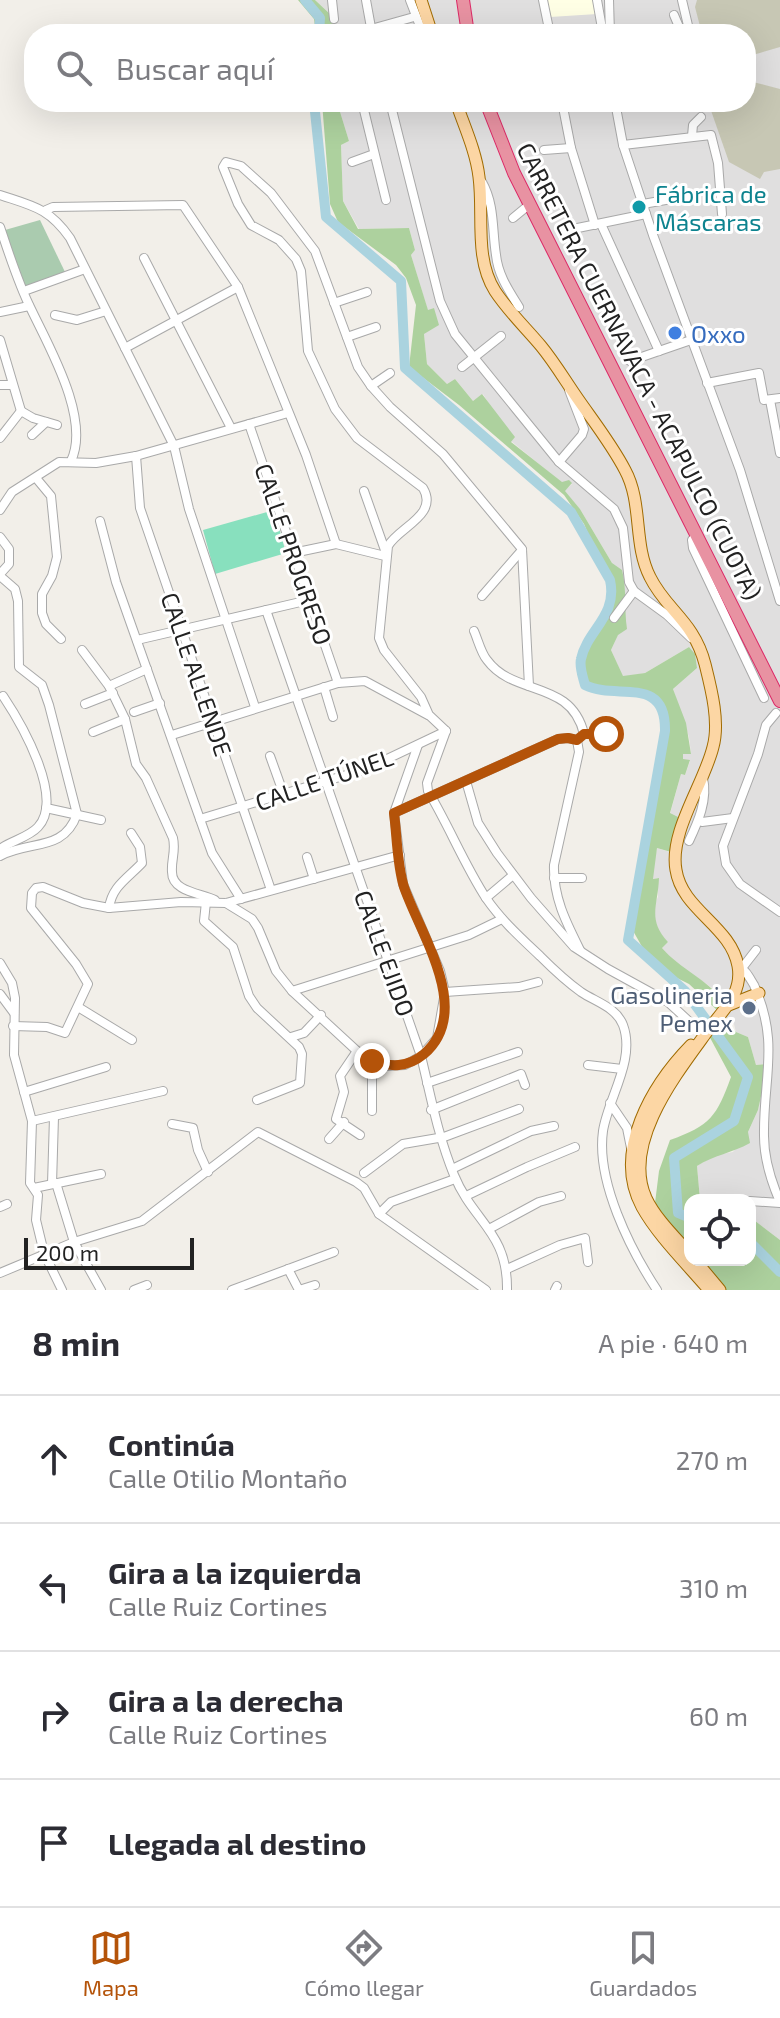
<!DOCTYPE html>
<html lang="es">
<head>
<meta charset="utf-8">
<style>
	:root { --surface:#fff; --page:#f7f7f7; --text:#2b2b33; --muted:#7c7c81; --line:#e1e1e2; --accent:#b45309 }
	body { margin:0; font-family:"Exo 2",sans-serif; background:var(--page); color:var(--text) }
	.controls { position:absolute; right:24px; bottom:24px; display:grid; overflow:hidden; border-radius:16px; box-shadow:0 8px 32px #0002 }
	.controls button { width:72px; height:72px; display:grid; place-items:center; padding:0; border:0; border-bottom:2px solid var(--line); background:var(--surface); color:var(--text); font:40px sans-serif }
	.scale { position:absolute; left:24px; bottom:20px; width:170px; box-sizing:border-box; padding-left:8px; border:4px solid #222; border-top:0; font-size:22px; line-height:28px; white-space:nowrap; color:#222; -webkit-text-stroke:6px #fff; paint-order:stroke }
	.stop { position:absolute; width:24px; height:24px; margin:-18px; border:6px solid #b45309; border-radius:50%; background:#fff }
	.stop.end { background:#b45309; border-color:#fff; box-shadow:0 2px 8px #0008 }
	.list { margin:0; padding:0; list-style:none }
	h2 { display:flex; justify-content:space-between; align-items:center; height:104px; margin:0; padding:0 32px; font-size:34px }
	h2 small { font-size:26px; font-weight:400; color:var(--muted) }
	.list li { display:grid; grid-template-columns:52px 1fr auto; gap:24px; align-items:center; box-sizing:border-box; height:128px; padding:0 32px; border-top:2px solid var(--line) }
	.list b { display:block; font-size:30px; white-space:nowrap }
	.list p { margin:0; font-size:26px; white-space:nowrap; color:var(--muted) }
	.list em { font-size:26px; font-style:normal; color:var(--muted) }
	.icon { flex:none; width:44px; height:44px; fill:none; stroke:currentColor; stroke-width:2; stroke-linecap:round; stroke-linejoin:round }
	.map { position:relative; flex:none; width:780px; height:1290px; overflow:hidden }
	.search { position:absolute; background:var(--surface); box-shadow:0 8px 32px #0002; left:24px; right:24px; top:24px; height:88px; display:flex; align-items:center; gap:20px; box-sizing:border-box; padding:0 28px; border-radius:32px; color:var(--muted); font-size:30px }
	.sheet { height:616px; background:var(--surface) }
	nav { display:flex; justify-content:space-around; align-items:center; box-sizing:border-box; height:112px; border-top:2px solid var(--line); background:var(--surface); font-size:22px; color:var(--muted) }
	nav a { display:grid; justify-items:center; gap:4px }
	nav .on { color:var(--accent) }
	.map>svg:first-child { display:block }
</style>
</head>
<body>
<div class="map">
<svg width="780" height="1290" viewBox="0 0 780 1290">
	<rect width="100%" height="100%" fill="#f2efe9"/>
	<!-- residential -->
	<polygon fill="#e0dfdf" points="315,0 780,0 780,1240 750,1217 750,1200 700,1200 697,1166 715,1155 733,1152 748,1132 758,1110 767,1064 756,1065 748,1037 736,1032 734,1024 722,1014 724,1002 715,990 672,960 662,948 668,942 656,929 654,905 658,897 658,878 653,879 652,873 657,848 670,852 670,814 681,774 685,775 690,761 683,760 683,753 691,753 689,737 673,689 697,668 689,647 645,673 623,677 611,650 618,634 612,563 580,509 564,491 572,484 562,483 511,441 483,394 473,401 455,379 447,384 427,364 424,334 434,308 428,311 411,255 415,250 409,228 359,229 343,201 341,145 349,141 337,102 746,102 746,34 353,34 334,31 331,15"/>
	<!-- education -->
	<polygon fill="#ffffe5" points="547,0 593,0 597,14 550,17"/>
	<!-- construction -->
	<g fill="#c7c7b4">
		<polygon points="697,0 780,0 780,47 746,57 746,34 702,34 695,7"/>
		<polygon points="753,82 780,89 780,169 764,172 760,179 729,162 708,102 746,102 746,83"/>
	</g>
	<!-- forest -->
	<g fill="#add19e">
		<polygon points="298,0 315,0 331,15 334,31 353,34 316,34 314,19"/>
		<path d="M322,102h15l12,39 -8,4 2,56 15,28 51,-1 6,22 -4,5 17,55 6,-2 5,17 -15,9 3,30 20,20 8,-5 18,22 9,-7 33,43 -4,5 51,40 7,-2 3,3 -7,8 15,18 32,54 10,7c5,19 2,39 5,59l-9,6 -7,15 12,26 22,-3 44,-26 6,7 2,14 -24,21 13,34 5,31h-8v5l7,1 -5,15 -4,-1 -11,39 12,6 -11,33 -14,-4 -4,31 6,-1c-1,28 -12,41 9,64l-6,6c18,21 45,31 62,54l-5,9 17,21 12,5 8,28 12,-1 -10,46 -10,22 2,11c-18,10 -36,12 -53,23l3,34h-10v54l-36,-43 5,-40 11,-31c40,-14 47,-24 61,-63l-24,-45 11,-21 -29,-27 -24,-12 -20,-20 -13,-23 -1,-23 22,-94 14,-76c-3,-75 -66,-22 -90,-62l8,-26 24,-33 3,-15 -1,-13 -27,-63 -20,-29 -105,-90 -50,-38 7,-62 -10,-27 -10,-13 -58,-43 -8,-18z"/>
		<polygon points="750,1217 780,1240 780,1290 720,1290 695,1260 750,1260"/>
	</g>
	<!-- cemetery -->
	<polygon fill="#aacbaf" points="40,220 65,272 26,288 5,230"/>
	<!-- pitch -->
	<polygon fill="#88e0be" points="274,510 286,553 215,574 203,530"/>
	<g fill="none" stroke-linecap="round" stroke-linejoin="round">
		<!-- river -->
		<g stroke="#aad3df" stroke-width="10">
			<polyline points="305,0 320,18 319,34"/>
			<path d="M314,102l12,115 75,64 4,87 166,144 39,68c8,36 -23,50 -29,79 -2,8 2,18 4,26 31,16 81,-11 80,46l-37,209 57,51 63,86 -14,44 -60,37 4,55 12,5"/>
			<polyline points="750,1242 780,1272"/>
		</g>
		<defs>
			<g id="minor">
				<polyline points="332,0 334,19"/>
				<polyline points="366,0 372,33"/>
				<polyline points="410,0 423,34"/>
				<polyline points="543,0 550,34"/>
				<polyline points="597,0 603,34"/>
				<polyline points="609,0 610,34"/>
				<polyline points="682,0 690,34"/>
				<polyline points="674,15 682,34"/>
				<polyline points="371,29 414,17"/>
				<polyline points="362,102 386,200"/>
				<polyline points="390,102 440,301 455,334 559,462 614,509 623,528 629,582 634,591 667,615 691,638"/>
				<polyline points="562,102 571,148 595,225"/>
				<polyline points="615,102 623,145 653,235 740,470 780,601"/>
				<polyline points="345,104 355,102"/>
				<polyline points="692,136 693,125 701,117"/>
				<polyline points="623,145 711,135 718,163 722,214"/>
				<polyline points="544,150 571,148"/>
				<polyline points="352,162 374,154"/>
				<path d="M482,182c13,23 10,48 14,73 2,20 13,36 23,52"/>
				<path d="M0,195c33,11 49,13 70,43l104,208 15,63 66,198"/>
				<polyline points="643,204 688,196"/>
				<polyline points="46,210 53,207 183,205 238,287 306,455 336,544"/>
				<polyline points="513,218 530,204"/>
				<polyline points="601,224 659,351"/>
				<path d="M0,227c9,27 18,56 31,82 18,38 60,110 40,152"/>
				<polyline points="563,231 646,214"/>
				<polyline points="144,258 231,428"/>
				<polyline points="24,291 85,269"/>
				<polyline points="334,303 367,292"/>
				<polyline points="0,312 29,306"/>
				<polyline points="55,315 77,320 106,311"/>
				<polyline points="347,337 376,327"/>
				<polyline points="0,340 21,411"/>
				<polyline points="125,348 238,287"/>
				<polyline points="630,361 691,340"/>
				<polyline points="462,367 501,336"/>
				<polyline points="707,383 759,373 764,400 780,398"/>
				<polyline points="0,385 12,385"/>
				<polyline points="371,386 390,373"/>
				<polyline points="770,400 780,453"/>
				<polyline points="21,411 33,418 57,425"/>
				<polyline points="249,424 338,683"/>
				<polyline points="32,435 46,422"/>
				<polyline points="0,438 21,411"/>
				<polyline points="136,456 140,508 271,890"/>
				<polyline points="559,462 582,435 584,429 569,390"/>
				<polyline points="36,478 51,496 57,557 52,576 42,594 42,613 46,624 61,639"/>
				<polyline points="364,491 386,553"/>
				<polyline points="0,510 12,492 59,462 96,463 136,456 288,413"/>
				<polyline points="100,521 116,582 212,853 241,899"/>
				<polyline points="697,534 692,540 693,548 764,698"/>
				<polyline points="0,537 9,549 9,564 0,574"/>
				<polyline points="293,553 336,544 385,556"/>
				<path d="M0,576l15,13 3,12 1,66 23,18 7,20 28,109c-13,38 -47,26 -77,42"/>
				<polyline points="482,596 522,550"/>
				<path d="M266,610l155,446c10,41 17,80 33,119 19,47 54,57 53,115"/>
				<polyline points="614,618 634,591"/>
				<path d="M474,631c4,9 7,22 13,29 27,37 84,19 97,74l-7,6 2,12 -25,113c-1,32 12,57 26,85"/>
				<polyline points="137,640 309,600"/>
				<path d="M82,650l27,36 16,33 11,45 10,14 27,60c3,13 -2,22 -1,34 0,20 29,21 43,28"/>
				<polyline points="109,686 147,669"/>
				<path d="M529,686l-7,-137 -79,-95 -53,-47 -19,-21 -13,-19 -43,-116 -44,-58 -30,-27 -15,-4 -3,5 15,37 13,21 28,15 17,19 5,12 7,80 27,58 22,29 66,50c16,27 -24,39 -35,58l-9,92 5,12 37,47 8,18 17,16 -19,52 1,8c21,35 36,73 58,107 15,22 35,40 54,58 13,13 27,26 41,36 15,10 35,15 42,33 13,35 -15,73 -20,106 -7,50 27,118 54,159"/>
				<polyline points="324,687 333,717"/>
				<polyline points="85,704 113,693"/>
				<polyline points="134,712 160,703"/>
				<polyline points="776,713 766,725 758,754 723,846 726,864 740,884 780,912"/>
				<polyline points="93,732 125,719"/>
				<polyline points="584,734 606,734"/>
				<polyline points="172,735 338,683 365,681 428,715"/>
				<polyline points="270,756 284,795"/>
				<polyline points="466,781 478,823 497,853 531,898 574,947 608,969 668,1002 705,1036"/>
				<polyline points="46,808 101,820"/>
				<polyline points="394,813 558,739 568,738 577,740"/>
				<polyline points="200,819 366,769 446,731"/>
				<polyline points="699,820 702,822 733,818"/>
				<path d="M689,841c9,-19 19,-41 14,-63"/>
				<path d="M0,849c11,-8 29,-12 38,-22 27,-29 -17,-104 -35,-131"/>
				<polyline points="307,857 314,879"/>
				<polyline points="554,878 582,878"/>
				<polyline points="486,898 512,876"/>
				<polyline points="206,902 204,921 233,947 249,996 257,1008 299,1047 302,1054 300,1083 257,1100"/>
				<polyline points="226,903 252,919 258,928 276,971 292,991 357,1051 372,1061 387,1066 405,1065 421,1056 437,1038 445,992 440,971 403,884 394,813 418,745"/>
				<path d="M109,908c3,-22 19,-30 33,-45l-2,-16 -9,-14"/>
				<polyline points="0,963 12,983 15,998 14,1055 32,1121 30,1183 38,1195 36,1220 44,1253 62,1290"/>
				<path d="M738,966c8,4 11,11 16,19 26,58 9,93 10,151 0,22 7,45 16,66"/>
				<polyline points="742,968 756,950"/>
				<polyline points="292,991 469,935 502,919"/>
				<polyline points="445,992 519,987 538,982"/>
				<polyline points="0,994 14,1013"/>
				<polyline points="78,1007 132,1040"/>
				<polyline points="13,1026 47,1027 65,1033 88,984 76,964 31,908 32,893 36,888 43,887 83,903 109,908 181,902 226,903 400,855"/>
				<polyline points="291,1037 304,1033 321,1015"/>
				<polyline points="357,1051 340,1076 344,1092 336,1119 360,1135"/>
				<polyline points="372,1061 372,1111"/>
				<polyline points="588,1065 622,1069"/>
				<polyline points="427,1083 518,1052"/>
				<polyline points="24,1092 106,1067"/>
				<polyline points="610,1103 627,1128 631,1148"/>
				<polyline points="431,1110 521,1074 525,1085"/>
				<polyline points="32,1121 163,1091"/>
				<polyline points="172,1124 193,1128 198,1150 208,1172"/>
				<polyline points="329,1139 344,1122"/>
				<polyline points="452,1169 531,1131 554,1126"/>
				<polyline points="364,1173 403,1144 444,1137 519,1109"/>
				<polyline points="56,1183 74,1242 101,1290"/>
				<polyline points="52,1184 54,1117"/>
				<polyline points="34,1188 101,1174"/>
				<polyline points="466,1196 527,1167 575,1147"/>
				<polyline points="710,1199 726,1200"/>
				<polyline points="750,1201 780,1203"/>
				<polyline points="0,1207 7,1204"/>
				<polyline points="379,1214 391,1202 455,1179"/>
				<polyline points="489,1229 539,1202 561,1196"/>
				<polyline points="288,1269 299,1290"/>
				<polyline points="507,1269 560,1245 585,1238 588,1262"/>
				<polyline points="0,1273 74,1242 142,1221 258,1132 356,1182 364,1188 379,1214 486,1290"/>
				<polyline points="134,1290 147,1285"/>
				<polyline points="232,1290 334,1252"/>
				<polyline points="299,1290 315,1285"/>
				<polyline points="555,1290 557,1286"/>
			</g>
			<g id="major">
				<polyline points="421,0 432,34"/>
				<path d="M456,102c8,24 20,49 23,75 5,37 -5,81 16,114 13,20 31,37 46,55 14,17 25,36 37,53 16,23 34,46 47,71 18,33 8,74 25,107 16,33 44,44 55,87 6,24 15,58 8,83 -9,37 -44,85 -37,123 6,40 55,56 62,96 5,27 -15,44 -29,63 -31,43 -88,113 -63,169 10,21 29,39 44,56"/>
				<polyline points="729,1005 759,993"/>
				<path d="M691,1045c-39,40 -79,107 -49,162 16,29 46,58 67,83"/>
				<polyline points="695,1260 720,1290"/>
			</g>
			<g id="highway">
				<polyline points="463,0 468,34"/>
				<polyline points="486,102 514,173 780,701"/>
			</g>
		</defs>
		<!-- minor casing -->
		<use href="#minor" stroke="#a9a9a9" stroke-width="10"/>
		<!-- major casing -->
		<use href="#major" stroke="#a06b00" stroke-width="13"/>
		<!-- highway casing -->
		<use href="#highway" stroke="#dc2a67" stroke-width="14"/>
		<!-- minor -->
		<use href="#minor" stroke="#fff" stroke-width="8"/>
		<!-- major -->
		<use href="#major" stroke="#fcd6a4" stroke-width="11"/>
		<!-- highway -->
		<use href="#highway" stroke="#e892a2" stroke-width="12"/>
	</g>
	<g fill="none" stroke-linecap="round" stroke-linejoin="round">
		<!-- route -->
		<path stroke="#b45309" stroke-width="10" d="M372,1061c19,6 35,7 52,-7 50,-43 -4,-120 -20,-167 -7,-22 -7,-51 -10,-74l164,-74 10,-1 9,2 7,-6h22"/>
	</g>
	<!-- markers -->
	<circle fill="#0f9aa8" stroke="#fff" stroke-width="3" cx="639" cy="207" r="8"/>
	<circle fill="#3f7fe0" stroke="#fff" stroke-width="3" cx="675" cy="333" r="8"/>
	<circle fill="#5c6f8a" stroke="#fff" stroke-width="3" cx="749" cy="1008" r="8"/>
	<g text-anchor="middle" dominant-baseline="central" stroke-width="6" stroke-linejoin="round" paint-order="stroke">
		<!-- culture labels -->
		<g font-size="24" fill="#0d838f" stroke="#fff" text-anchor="start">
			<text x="655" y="193">Fábrica de<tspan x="655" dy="28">Máscaras</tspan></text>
		</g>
		<!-- shop labels -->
		<g font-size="24" fill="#366cbe" stroke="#fff" text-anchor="start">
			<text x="691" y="333">Oxxo</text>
		</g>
		<!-- street labels -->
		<g font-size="24" fill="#222" stroke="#fff">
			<text transform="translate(640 371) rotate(63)">CARRETERA CUERNAVACA - ACAPULCO (CUOTA)</text>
			<text transform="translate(294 554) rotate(71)">CALLE PROGRESO</text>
			<text transform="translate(197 674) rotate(71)">CALLE ALLENDE</text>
			<text transform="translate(324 779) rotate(-19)">CALLE TÚNEL</text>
			<text transform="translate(385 953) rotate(70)">CALLE EJIDO</text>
		</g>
		<!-- service labels -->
		<g font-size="24" fill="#4e5e75" stroke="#fff" text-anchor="end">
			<text x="733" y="994">Gasolineria<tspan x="733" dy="28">Pemex</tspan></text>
		</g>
	</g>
</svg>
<div class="controls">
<button><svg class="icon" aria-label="locate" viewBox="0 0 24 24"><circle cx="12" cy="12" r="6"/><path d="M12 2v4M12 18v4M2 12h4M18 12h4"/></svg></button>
</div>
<div class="scale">200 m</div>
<div class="stop" style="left:606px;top:734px"></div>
<div class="stop end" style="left:372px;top:1061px"></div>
<div class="search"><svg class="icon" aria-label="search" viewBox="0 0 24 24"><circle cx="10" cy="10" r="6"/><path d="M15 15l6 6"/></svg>Buscar aquí</div>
</div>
<section class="sheet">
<h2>8 min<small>A pie · 640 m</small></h2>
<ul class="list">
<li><svg class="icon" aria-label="ahead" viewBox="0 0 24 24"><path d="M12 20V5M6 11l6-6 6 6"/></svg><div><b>Continúa</b><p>Calle Otilio Montaño</p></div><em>270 m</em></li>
<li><svg class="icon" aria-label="left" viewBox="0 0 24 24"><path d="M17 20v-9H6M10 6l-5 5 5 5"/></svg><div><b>Gira a la izquierda</b><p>Calle Ruiz Cortines</p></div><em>310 m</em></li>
<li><svg class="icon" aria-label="right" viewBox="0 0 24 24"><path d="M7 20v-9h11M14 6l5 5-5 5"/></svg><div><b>Gira a la derecha</b><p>Calle Ruiz Cortines</p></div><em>60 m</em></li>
<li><svg class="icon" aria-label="arrive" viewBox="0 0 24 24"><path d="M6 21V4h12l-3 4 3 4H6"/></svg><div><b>Llegada al destino</b></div></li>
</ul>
</section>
<nav>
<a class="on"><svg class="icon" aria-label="map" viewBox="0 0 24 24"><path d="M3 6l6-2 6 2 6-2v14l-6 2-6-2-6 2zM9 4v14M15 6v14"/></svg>Mapa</a>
<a><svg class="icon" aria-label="directions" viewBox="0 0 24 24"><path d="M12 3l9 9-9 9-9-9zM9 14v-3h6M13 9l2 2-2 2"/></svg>Cómo llegar</a>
<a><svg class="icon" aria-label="saved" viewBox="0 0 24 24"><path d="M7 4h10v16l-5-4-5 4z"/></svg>Guardados</a>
</nav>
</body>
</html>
